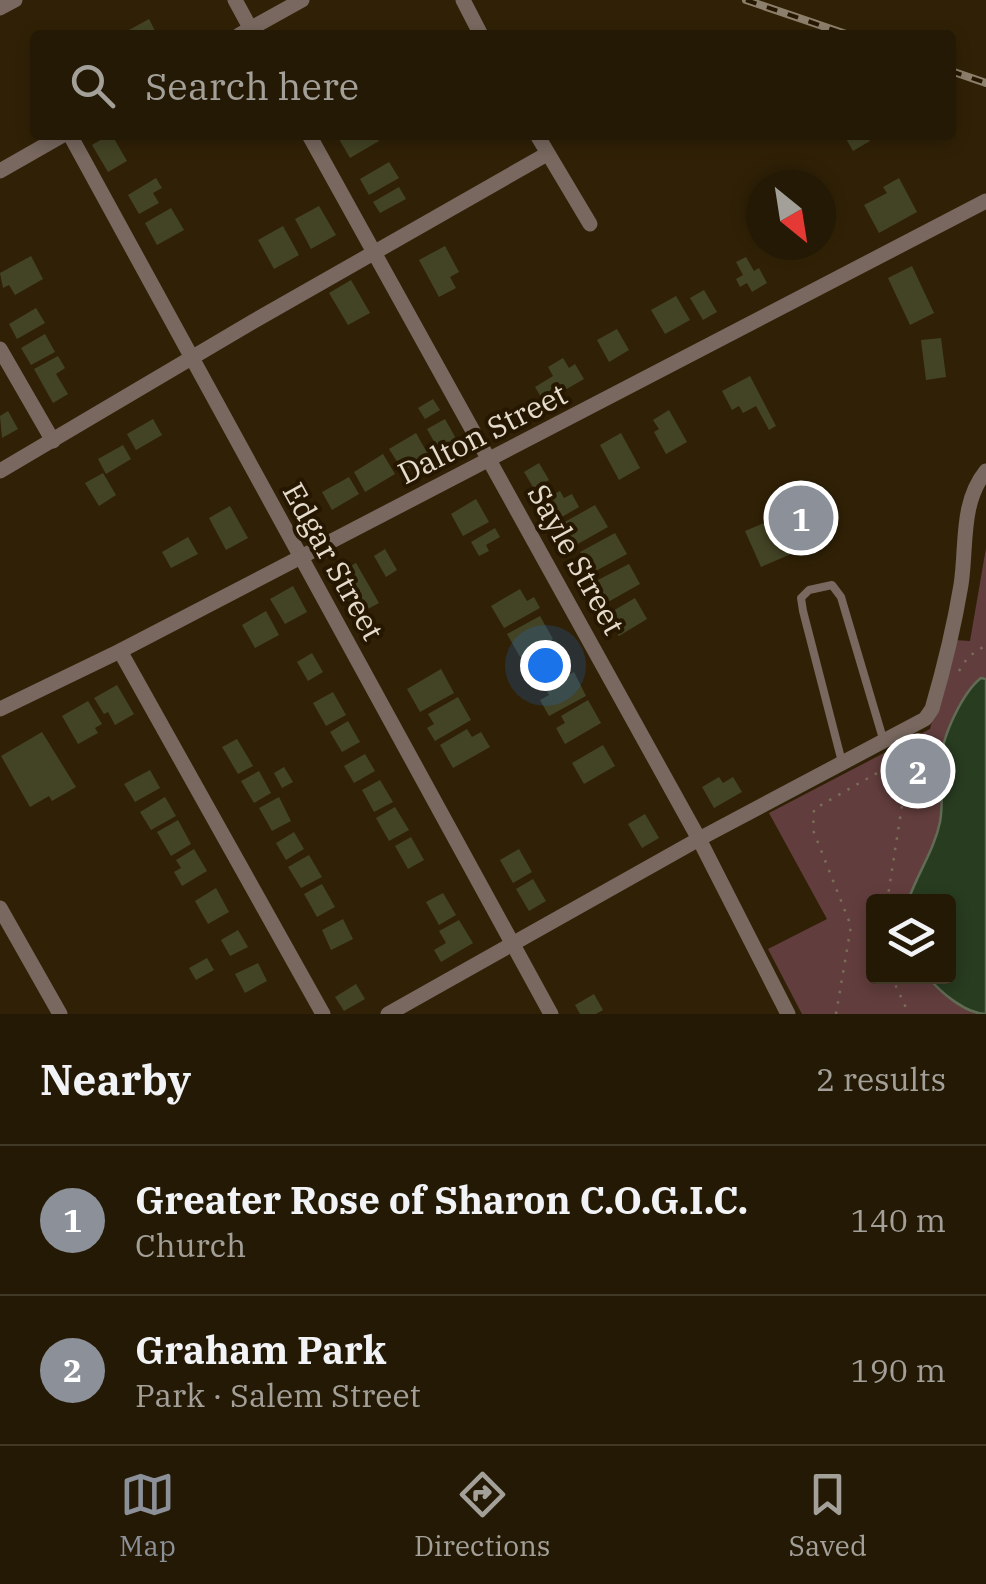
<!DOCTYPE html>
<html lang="en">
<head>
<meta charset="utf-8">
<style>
	:root { --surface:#241904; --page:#302613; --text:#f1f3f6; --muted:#a3a09a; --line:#413826; --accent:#8c9099 }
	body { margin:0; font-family:"IBM Plex Serif",serif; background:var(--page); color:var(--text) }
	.controls { position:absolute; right:30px; bottom:30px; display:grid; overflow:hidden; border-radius:10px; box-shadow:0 5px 15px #0003 }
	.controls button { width:90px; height:90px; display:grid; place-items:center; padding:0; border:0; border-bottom:2px solid var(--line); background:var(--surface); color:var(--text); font:50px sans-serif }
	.compass { position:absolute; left:746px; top:170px; width:90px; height:90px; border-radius:50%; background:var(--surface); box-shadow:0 5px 15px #0003; rotate:150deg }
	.you { position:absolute; left:545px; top:665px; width:35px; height:35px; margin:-25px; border:8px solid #fff; border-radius:50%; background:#1a73e8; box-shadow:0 0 0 15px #1a73e833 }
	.badge { display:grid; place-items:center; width:65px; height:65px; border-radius:50%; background:var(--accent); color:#fff; font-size:32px; font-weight:700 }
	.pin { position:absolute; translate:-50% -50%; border:5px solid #fff; box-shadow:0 2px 10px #0006 }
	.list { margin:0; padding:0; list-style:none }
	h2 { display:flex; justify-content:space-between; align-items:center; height:130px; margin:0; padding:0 40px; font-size:42px }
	h2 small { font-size:32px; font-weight:400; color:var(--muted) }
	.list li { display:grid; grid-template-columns:65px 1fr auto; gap:30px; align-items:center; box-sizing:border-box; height:150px; padding:0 40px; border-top:2px solid var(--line) }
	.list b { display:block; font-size:38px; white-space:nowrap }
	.list p { margin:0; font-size:32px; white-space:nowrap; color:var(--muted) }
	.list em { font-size:32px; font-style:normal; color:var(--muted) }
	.icon { flex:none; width:55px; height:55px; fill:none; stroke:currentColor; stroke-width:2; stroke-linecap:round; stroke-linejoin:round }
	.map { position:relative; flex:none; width:986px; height:1014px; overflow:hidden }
	.search { position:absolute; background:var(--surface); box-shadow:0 5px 15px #0003; left:30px; right:30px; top:30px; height:110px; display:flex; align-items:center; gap:25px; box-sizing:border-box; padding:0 35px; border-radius:10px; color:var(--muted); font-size:38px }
	.sheet { height:430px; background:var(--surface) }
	nav { display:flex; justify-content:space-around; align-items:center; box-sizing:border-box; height:140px; border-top:2px solid var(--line); background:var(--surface); font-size:28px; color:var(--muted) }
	nav a { display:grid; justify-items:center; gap:5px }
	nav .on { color:var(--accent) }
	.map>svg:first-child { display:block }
</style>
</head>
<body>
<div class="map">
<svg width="986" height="1014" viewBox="0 0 986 1014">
	<rect width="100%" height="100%" fill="#302106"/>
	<!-- green -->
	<path fill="#623d3d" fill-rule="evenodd" d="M986,548v466h-184l-34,-65 59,-30 -58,-106 161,-84 24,-89 16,1zM874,902h74v74h-74z"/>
	<!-- water -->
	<path fill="#283c20" stroke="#616c54" stroke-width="2.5" d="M981,678l5,1v335c-20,0 -46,-22 -58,-37l20,-1v-74l-40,-1c9,-27 26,-50 32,-79 4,-21 0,-41 1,-62 1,-24 22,-68 40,-82z"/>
	<!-- building -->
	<g fill="#434325">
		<polygon points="149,19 157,35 131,35 129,30"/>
		<polygon points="109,135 112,135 127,161 108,172 92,145"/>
		<polygon points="347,135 375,135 379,141 350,158 339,139"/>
		<polygon points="844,135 866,135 870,141 853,151"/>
		<polygon points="389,162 399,178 369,195 360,179"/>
		<polygon points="156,178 162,188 153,193 159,203 139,214 128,195"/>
		<polygon points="899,178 917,212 879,233 864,205 887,193 883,187"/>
		<polygon points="399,187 406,199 380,213 373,202"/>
		<polygon points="319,206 336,235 311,249 295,219"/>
		<polygon points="171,208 184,230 157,245 145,223"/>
		<polygon points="283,226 299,255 274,269 258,240"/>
		<polygon points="445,246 459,272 450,277 456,288 439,297 419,260"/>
		<polygon points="31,256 43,279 15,295 9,285 3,288 0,273"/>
		<polygon points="746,257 754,271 759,268 767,283 752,292 747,283 740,287 736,279 743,275 736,262"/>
		<polygon points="912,266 934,313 910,325 888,278"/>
		<polygon points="351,280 370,313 348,325 329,293"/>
		<polygon points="704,290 717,312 703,320 690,298"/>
		<polygon points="676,296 690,320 665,334 651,310"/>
		<polygon points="36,308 45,323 17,339 9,324"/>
		<polygon points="617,329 629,350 609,362 597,340"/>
		<polygon points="45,334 55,352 31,365 21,348"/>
		<polygon points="941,338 946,377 926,380 921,340"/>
		<polygon points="58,356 65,368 56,374 68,394 53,403 34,369"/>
		<polygon points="563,358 569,368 575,364 584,379 544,402 535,387 553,376 548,367"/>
		<polygon points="750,376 776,426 769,430 756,406 743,413 739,406 732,410 722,391"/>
		<polygon points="433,399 440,410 425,419 418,408"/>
		<polygon points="669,410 687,442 666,454 654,432 659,429 653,420"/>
		<polygon points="8,411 18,429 2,438 0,416"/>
		<polygon points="153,419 162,435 136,450 127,434"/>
		<polygon points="445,419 459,444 441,454 427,429"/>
		<polygon points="416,433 429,456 403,471 389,449"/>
		<polygon points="621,433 640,468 619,480 600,445"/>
		<polygon points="123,445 131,459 106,474 98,459"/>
		<polygon points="383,454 395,474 365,492 354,472"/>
		<polygon points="539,463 549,480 534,489 524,472"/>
		<polygon points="103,473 116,495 99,506 85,483"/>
		<polygon points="349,477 359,494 332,510 322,492"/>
		<polygon points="810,482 833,536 761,567 745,531 806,505 798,487"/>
		<polygon points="560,491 564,498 572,494 579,507 555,521 543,500"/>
		<polygon points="476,499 489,522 463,536 451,514"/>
		<polygon points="595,505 608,527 576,545 563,523"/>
		<polygon points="230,506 248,538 226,550 209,518"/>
		<polygon points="495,528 500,537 486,545 489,551 479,556 471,542"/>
		<polygon points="615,533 627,554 592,573 580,552"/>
		<polygon points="188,537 198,554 171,568 162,552"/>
		<polygon points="385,549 397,570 386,577 374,556"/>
		<polygon points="356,563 379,603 366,610 359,598 347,605 331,577"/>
		<polygon points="629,564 640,584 608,602 596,581"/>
		<polygon points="293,586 307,612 285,624 270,599"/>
		<polygon points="520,589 527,601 534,597 540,608 504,628 491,606"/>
		<polygon points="635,598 647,619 619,636 606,615"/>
		<polygon points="266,611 279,635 255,648 242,625"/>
		<polygon points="540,616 553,639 520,657 507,634"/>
		<polygon points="551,646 558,659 565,656 571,667 535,686 522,663"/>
		<polygon points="312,653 323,672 308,681 297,662"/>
		<polygon points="441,669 454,693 420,712 407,689"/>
		<polygon points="574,672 586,696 549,716 540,700 549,695 545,688"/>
		<polygon points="117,685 134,714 115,725 108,712 104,714 94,698"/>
		<polygon points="333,692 346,715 326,726 313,703"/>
		<polygon points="458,697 471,720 435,741 427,728 434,724 428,714"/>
		<polygon points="588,700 601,723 565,744 556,728 565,723 561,716"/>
		<polygon points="88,701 102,724 95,728 98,733 78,744 62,716"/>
		<polygon points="348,721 360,742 342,752 330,732"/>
		<polygon points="467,729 472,737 481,732 490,747 453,768 440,745"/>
		<polygon points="42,732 76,787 52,801 49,796 30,807 1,756"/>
		<polygon points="237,739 253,766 238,774 222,747"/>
		<polygon points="603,745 615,766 584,784 572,763"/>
		<polygon points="365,754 375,771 354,783 344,766"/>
		<polygon points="284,767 293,782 282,788 274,773"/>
		<polygon points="150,770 160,788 135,802 124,784"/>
		<polygon points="259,771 271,793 254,803 241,781"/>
		<polygon points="719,777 723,783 733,777 742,792 714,808 702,787"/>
		<polygon points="380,780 393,802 374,812 362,790"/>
		<polygon points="165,797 176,816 151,830 140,812"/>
		<polygon points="279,797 291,821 272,831 259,808"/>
		<polygon points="395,807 409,830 389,841 376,818"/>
		<polygon points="645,814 659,838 642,848 628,824"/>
		<polygon points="178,820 191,844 171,856 157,832"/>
		<polygon points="294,832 304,849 286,860 276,843"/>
		<polygon points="411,837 424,860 408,869 395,846"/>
		<polygon points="194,849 207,871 182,886 174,872 181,868 176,860"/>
		<polygon points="519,849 532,872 513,883 500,860"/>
		<polygon points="309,855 322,877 301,888 288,867"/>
		<polygon points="533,879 546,901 529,911 516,889"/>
		<polygon points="322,884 335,907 317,917 304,894"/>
		<polygon points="216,888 229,912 208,924 195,901"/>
		<polygon points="443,893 456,915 439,925 426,902"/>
		<polygon points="343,919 353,939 331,950 322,930"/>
		<polygon points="459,920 473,943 441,962 434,950 446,943 439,931"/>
		<polygon points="238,930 248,947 230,956 221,940"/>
		<polygon points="207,958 214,970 196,980 189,968"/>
		<polygon points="258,963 267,981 245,993 235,974"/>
		<polygon points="356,984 365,999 344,1011 335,997"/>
		<polygon points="594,994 603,1010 596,1014 580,1014 575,1005"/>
	</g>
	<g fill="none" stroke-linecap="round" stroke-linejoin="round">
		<!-- path -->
		<g stroke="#7a6d57" stroke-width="2.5" stroke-dasharray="2.5 8" stroke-linecap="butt">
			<polyline points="959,671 968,657 986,645"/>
			<polyline points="887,902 908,767 932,738"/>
			<polyline points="891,976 909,1014"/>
			<polyline points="836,1014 851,926 813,830 814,809 898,761 918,743 935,734"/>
		</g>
		<!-- lane -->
		<polyline stroke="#78685f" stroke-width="8" points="842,762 803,611 801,598 809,590 832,585 841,597 884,742"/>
		<!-- street -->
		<g stroke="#78685f" stroke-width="15">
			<polyline points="235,0 254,35"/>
			<polyline points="463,0 481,35"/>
			<polyline points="0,8 15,0"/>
			<polyline points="239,35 302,0"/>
			<polyline points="70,135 551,1014"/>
			<polyline points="309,135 699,839 788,1014"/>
			<polyline points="537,135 590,224"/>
			<polyline points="0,171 63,135"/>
			<polyline points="0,349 53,441"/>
			<polyline points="0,471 254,321 547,154"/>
			<polyline points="120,651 323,1014"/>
			<polyline points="0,709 120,651 986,201"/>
			<polyline points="0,908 60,1014"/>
			<path d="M388,1014l311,-175 226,-120 7,-10c12,-41 22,-82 29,-124 6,-39 -1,-82 25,-114"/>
		</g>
		<defs>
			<g id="rail">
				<polyline points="746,0 849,35"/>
				<polyline points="951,71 986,83"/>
			</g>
		</defs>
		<!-- rail casing -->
		<use href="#rail" stroke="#8c7f6b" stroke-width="8"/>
		<!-- rail -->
		<use href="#rail" stroke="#261700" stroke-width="4" stroke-dasharray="11" stroke-linecap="butt"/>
	</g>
	<g text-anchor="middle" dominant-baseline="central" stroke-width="8" stroke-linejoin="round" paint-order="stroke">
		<!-- street labels -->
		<g font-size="30" fill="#e6dccd" stroke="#261700">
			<text transform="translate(482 433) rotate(-27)">Dalton Street</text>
			<text transform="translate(577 559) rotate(61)">Sayle Street</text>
			<text transform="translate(334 561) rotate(61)">Edgar Street</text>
		</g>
	</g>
</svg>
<div class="controls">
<button><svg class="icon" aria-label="layers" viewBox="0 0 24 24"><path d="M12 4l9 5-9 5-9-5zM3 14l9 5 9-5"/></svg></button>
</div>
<svg class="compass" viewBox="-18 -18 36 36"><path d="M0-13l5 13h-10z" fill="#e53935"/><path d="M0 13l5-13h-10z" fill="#a3a09a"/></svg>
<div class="you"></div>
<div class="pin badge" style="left:801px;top:518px">1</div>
<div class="pin badge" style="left:918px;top:771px">2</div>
<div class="search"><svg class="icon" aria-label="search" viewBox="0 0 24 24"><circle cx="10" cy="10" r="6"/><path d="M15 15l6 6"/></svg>Search here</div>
</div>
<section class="sheet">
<h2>Nearby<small>2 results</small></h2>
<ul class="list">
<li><span class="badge">1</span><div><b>Greater Rose of Sharon C.O.G.I.C.</b><p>Church</p></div><em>140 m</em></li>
<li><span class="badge">2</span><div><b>Graham Park</b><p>Park · Salem Street</p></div><em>190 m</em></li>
</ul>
</section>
<nav>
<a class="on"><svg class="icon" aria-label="map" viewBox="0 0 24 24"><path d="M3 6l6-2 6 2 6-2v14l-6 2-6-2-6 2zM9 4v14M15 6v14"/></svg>Map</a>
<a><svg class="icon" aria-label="directions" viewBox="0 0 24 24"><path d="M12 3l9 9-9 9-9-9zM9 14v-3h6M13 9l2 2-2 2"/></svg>Directions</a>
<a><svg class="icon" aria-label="saved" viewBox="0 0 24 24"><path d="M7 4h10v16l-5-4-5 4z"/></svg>Saved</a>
</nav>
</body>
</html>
